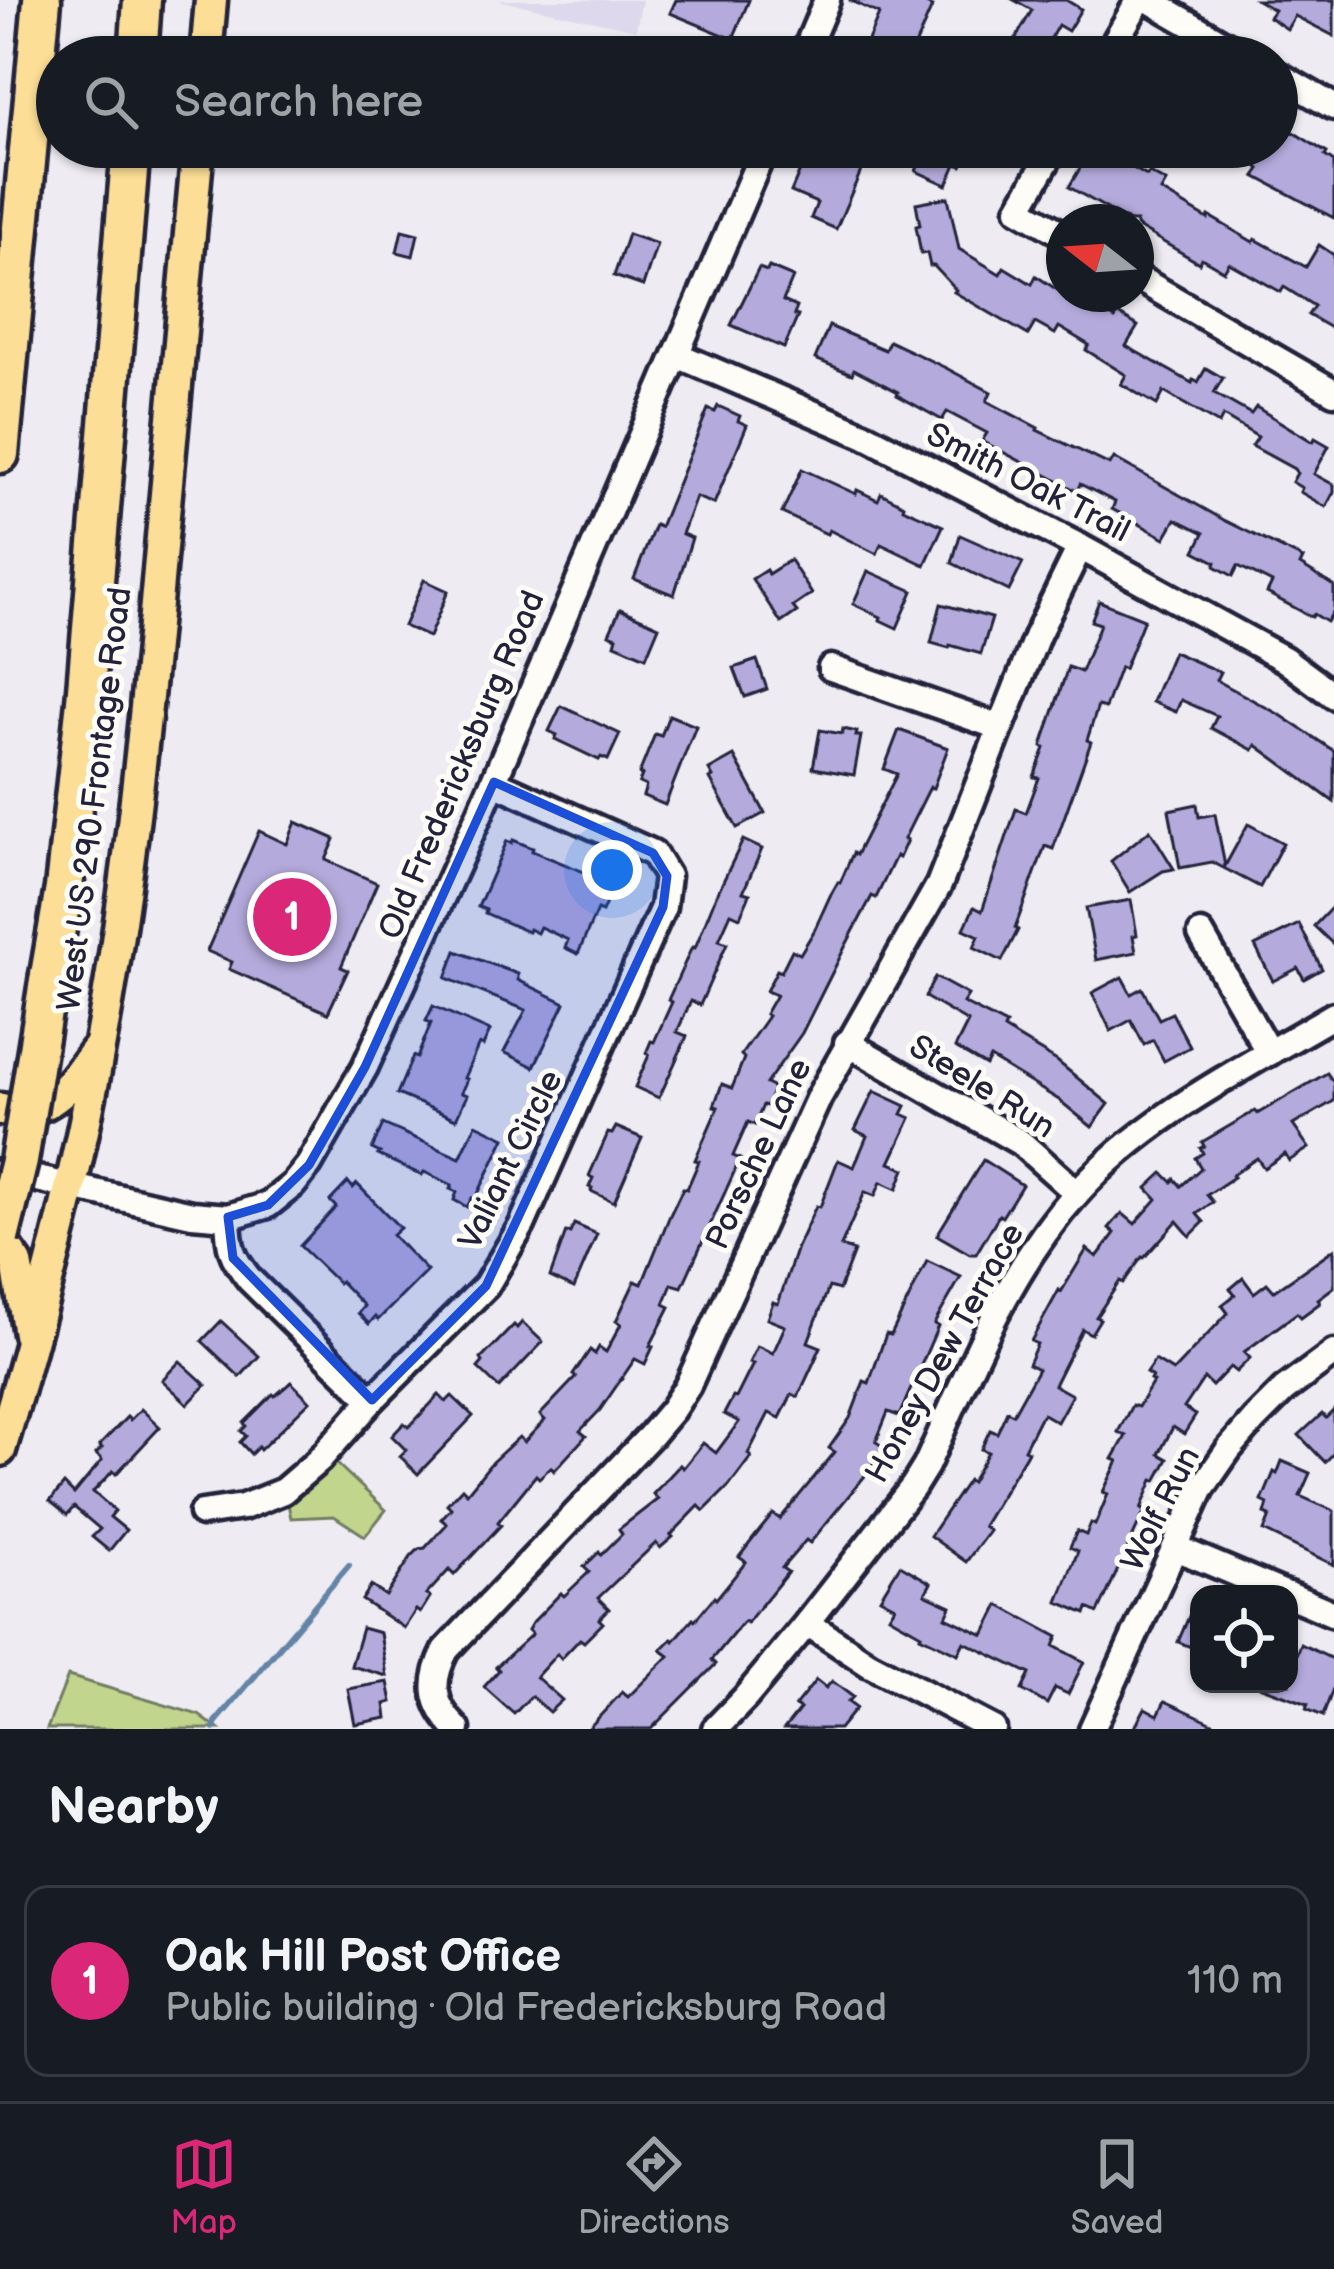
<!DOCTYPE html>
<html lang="en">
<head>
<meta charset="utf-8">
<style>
	:root { --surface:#171b24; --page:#20242c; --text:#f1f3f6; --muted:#9ea1a6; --line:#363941; --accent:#db2777 }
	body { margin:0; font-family:"Balsamiq Sans",sans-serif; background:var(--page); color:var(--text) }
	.controls { position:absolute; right:36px; bottom:36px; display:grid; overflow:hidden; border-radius:24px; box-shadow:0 3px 9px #0004 }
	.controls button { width:108px; height:108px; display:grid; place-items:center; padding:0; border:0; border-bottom:3px solid var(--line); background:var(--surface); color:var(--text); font:60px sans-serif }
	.compass { position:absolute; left:1046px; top:204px; width:108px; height:108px; border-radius:50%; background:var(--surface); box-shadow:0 3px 9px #0004; rotate:287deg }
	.you { position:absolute; left:612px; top:870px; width:42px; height:42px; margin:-30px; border:9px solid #fff; border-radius:50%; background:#1a73e8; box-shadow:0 0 0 18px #1a73e833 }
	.badge { display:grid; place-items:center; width:78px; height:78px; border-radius:50%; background:var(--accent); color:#fff; font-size:39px; font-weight:700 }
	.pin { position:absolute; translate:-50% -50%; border:6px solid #fff; box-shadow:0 3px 12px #0006 }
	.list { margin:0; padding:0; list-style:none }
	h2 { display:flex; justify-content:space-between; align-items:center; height:156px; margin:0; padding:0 48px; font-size:51px }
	h2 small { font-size:39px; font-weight:400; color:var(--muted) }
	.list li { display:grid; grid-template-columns:78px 1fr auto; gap:36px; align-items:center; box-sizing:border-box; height:192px; margin:0 24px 24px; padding:0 24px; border:3px solid var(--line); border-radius:24px }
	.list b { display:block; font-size:45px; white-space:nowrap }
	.list p { margin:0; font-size:39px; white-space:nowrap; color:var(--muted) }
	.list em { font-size:39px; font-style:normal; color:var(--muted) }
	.icon { flex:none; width:66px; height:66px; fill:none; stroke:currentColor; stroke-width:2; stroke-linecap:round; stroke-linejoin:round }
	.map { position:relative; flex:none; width:1334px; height:1729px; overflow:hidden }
	.search { position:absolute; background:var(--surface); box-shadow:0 3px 9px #0004; left:36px; right:36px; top:36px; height:132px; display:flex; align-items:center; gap:30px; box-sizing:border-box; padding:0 42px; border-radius:66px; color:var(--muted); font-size:45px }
	.sheet { height:372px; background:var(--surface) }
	nav { display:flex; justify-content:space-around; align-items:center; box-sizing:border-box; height:168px; border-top:3px solid var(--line); background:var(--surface); font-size:33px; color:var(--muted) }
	nav a { display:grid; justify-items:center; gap:6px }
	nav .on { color:var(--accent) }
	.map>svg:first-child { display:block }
</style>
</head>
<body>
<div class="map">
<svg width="1334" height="1729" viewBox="0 0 1334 1729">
	<rect width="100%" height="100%" fill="#eeecf2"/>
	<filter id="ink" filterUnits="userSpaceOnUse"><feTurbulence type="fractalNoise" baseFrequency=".00833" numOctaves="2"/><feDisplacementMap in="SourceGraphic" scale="24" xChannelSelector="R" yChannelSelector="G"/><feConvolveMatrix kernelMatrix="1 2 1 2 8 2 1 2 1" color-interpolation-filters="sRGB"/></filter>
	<g filter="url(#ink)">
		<!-- built -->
		<polygon fill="#ddd8eb" points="498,0 642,0 636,30"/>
		<!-- green -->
		<g fill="#c1d68c" stroke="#727c64" stroke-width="3">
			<polygon points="334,1461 386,1510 365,1536 334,1516 291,1518 288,1504"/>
			<polygon points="68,1676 199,1715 218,1729 47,1729"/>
		</g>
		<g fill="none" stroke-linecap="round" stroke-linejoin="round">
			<!-- stream -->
			<polyline stroke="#6484a6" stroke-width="6" points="214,1729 216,1722 349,1565"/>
		</g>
		<!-- building -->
		<g fill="#b4abdc" stroke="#22223b" stroke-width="3">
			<polygon points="676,0 749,0 733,39 670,13"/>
			<polygon points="849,0 917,0 932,7 910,57 861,57 879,14"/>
			<polygon points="1014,0 1066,0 1081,9 1068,31 1058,25 1040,57 1005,57 1032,10"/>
			<polygon points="1257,0 1334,0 1334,36 1295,16 1287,29 1269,17 1274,10"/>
			<polygon points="1277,122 1327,153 1325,156 1334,162 1334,218 1255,176 1260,169 1255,164 1227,147 1277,147"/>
			<polygon points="810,147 822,147 839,154 842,147 845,147 867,157 836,229 811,218 817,203 791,192"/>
			<polygon points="892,147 971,147 962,166 956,164 947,185 916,171 921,160"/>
			<polygon points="1090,151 1115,166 1119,160 1147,176 1149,173 1166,182 1161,191 1208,219 1209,216 1253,242 1255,239 1306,267 1319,245 1334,255 1334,330 1308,315 1314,306 1284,287 1281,292 1229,263 1224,271 1201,258 1199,263 1136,226 1136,222 1130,222 1069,187"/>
			<polygon points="948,197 959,249 1000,274 1004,267 1032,284 1036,276 1064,294 1089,306 1091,304 1115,319 1118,314 1138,326 1126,346 1192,383 1193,380 1198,382 1206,368 1223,378 1214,393 1251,414 1256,407 1313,442 1315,438 1329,446 1314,474 1334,485 1334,492 1326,507 1300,492 1302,488 1292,482 1297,473 1294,469 1252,446 1258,437 1223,416 1219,424 1164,392 1157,405 1121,384 1126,375 1086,350 1089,345 1059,327 1055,334 1035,323 1028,335 954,292 956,290 934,266 930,266 927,253 921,254 916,226 920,225 916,203"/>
			<polygon points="402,230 418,234 413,256 397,252"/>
			<polygon points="628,234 657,244 643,286 614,276"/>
			<polygon points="769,267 793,277 783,301 797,307 794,315 798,316 784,348 731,325 759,268 767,271"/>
			<polygon points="829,326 885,350 889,341 946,368 991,392 987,401 1038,428 1037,430 1110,465 1114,458 1224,520 1303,559 1300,565 1334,586 1334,610 1327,622 1314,614 1312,617 1267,593 1272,583 1238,566 1233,576 1215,566 1216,562 1195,551 1204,533 1176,519 1165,538 1112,509 1115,502 1080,484 1077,491 982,441 987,433 947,412 942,420 897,395 898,392 854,369 852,374 815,359"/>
			<polygon points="718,406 740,416 738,421 747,425 714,504 696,497 682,534 692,538 674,595 634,579 655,525 660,527 708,409 715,412"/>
			<polygon points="802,469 856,494 857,490 878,500 881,493 904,505 903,508 943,526 925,565 881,544 877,554 829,530 827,534 782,513"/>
			<polygon points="960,535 1023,563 1009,591 952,563"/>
			<polygon points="790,560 812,594 793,607 797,612 781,623 752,579 766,570 768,574"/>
			<polygon points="868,571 913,591 897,628 880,620 881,617 853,604"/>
			<polygon points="424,580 448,591 429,637 404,626"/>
			<polygon points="1099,601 1144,619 1124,669 1120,667 1105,708 1098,706 1087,740 1091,742 1053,849 1045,846 1015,928 1018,930 1002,961 974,947 979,936 964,929 974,907 982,911 1016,809 1026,813 1039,778 1034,777 1045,748 1042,746 1068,667 1081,672 1100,624 1091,621"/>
			<polygon points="941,604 992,618 981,654 950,645 949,648 931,643"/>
			<polygon points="620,609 659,626 646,657 615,644 617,637 609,634"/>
			<polygon points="1173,652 1220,672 1216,680 1282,716 1334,751 1334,802 1256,745 1253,750 1211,728 1217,716 1181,700 1176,712 1152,702"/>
			<polygon points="757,660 767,689 745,697 734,668"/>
			<polygon points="561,706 620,734 608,760 601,757 599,760 555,739 557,735 549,731"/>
			<polygon points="669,715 696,726 665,805 643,796 646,786 639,783 642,775 639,774 655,734 661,736"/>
			<polygon points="843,729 857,732 856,736 861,736 854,775 813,768 820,730 842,734"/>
			<polygon points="899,730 948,748 933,788 930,787 904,839 907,840 899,858 896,856 876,898 872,896 845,947 802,1033 766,1084 774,1088 767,1106 763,1105 755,1125 748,1122 733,1156 740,1159 682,1287 672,1284 664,1304 670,1307 650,1346 653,1347 645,1364 635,1359 600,1410 580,1431 586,1436 554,1471 551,1467 539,1478 536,1475 498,1522 501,1525 454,1575 449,1570 426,1595 430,1597 420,1613 416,1610 404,1628 362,1600 371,1586 386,1596 411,1557 419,1549 425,1548 447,1524 441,1519 451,1508 447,1504 462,1488 467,1493 492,1462 519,1437 524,1442 545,1420 540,1415 576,1377 573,1375 590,1350 595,1354 599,1347 606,1352 621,1324 616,1321 635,1281 642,1284 670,1215 683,1188 687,1189 699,1161 695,1160 718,1107 714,1106 722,1084 732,1088 744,1058 741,1055 768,1016 765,1014 776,995 766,991 777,970 781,972 792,950 800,954 814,931 830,896 838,882 840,883 853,853 856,855 897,774 884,769"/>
			<polygon points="734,756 765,813 737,828 710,779 713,777 709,770"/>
			<polygon points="1197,804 1199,817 1215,814 1225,866 1248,824 1283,843 1260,887 1212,862 1180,868 1169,810"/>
			<polygon points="296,822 335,839 326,860 377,883 341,967 348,970 328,1013 229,969 232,962 207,951 259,831 287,844"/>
			<polygon points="1150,830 1174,869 1163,871 1130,892 1111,861"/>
			<polygon points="513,840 533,848 532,851 614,884 602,912 597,910 578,954 565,948 568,940 540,927 537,933 529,929 528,932 485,913 486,910 478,907 507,841 512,843"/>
			<polygon points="743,840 762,849 743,892 750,894 740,917 731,913 719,940 727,943 700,1005 691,1001 677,1032 687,1036 659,1098 635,1087 649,1055 646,1053 651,1041 654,1042 672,1002 668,1000 692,947 695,948 715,898"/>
			<polygon points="1131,900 1137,935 1133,936 1136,952 1096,960 1086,908"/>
			<polygon points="1334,905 1334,945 1314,926"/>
			<polygon points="1299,924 1322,969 1304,979 1298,968 1273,981 1255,946"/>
			<polygon points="456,951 518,974 518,980 565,1003 534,1067 504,1052 526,1010 446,978"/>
			<polygon points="935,977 968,995 963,1003 1006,1025 1004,1029 1057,1061 1109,1104 1092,1127 1059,1100 990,1058 986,1066 955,1048 968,1022 925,997"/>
			<polygon points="1122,977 1131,994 1142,988 1159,1019 1172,1013 1190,1047 1164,1061 1153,1040 1144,1045 1131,1020 1111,1031 1092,993"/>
			<polygon points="433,1006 490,1031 483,1046 479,1044 464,1078 467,1079 461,1093 467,1095 456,1119 397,1094 413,1056 417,1058 431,1023 426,1021"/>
			<polygon points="1327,1073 1334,1083 1334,1101 1293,1125 1309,1148 1289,1161 1285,1154 1264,1168 1257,1158 1232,1175 1234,1177 1207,1195 1213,1202 1197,1214 1204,1222 1190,1236 1177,1221 1144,1258 1142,1257 1123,1283 1120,1281 1096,1317 1100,1319 1091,1334 1082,1329 1054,1385 1072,1395 1057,1422 1043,1414 1039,1419 1024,1449 1028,1451 983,1526 989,1531 966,1562 930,1536 968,1480 971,1482 988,1452 981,1449 990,1430 997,1433 1007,1411 1013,1414 1038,1369 1028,1364 1037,1344 1031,1341 1059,1290 1061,1292 1087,1249 1097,1257 1115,1233 1109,1228 1122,1213 1135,1224 1157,1199 1147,1188 1163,1173 1172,1182 1175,1179 1181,1186 1201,1168 1195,1158 1203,1153 1200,1148 1204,1146 1202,1142 1255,1111 1257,1114"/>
			<polygon points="874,1091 906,1106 902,1114 911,1118 890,1163 905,1169 897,1189 881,1182 875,1196 865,1192 841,1246 854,1251 839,1290 829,1287 808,1342 821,1347 798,1397 792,1394 780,1418 769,1413 748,1454 751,1457 730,1485 704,1511 699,1506 671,1535 673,1537 660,1548 656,1543 598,1598 609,1609 599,1619 603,1623 584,1642 580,1639 561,1659 557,1654 536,1677 562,1700 549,1712 531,1696 514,1714 484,1687 499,1670 496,1667 532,1634 528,1630 532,1623 561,1593 564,1596 589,1572 584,1567 599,1552 601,1555 622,1534 619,1529 658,1499 653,1494 680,1465 683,1468 703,1443 716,1453 739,1422 724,1414 733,1397 736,1398 753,1364 749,1363 757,1346 773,1353 785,1326 767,1319 773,1302 778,1304 797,1247 816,1206 820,1207 838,1160 854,1167 867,1136 855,1130"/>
			<polygon points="383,1124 460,1158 476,1124 505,1138 475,1200 472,1198 467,1207 454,1200 457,1192 450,1189 452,1185 424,1172 422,1175 378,1155 380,1153 372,1149"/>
			<polygon points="616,1127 642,1138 614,1202 591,1191 592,1188 589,1187 593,1178 589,1176 608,1133 612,1134"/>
			<polygon points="983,1160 1022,1185 1002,1217 999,1215 976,1254 970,1254 937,1235"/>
			<polygon points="348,1182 353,1188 357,1184 400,1228 392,1235 427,1271 378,1320 375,1317 369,1324 358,1313 364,1306 340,1281 338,1283 300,1246 336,1207 330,1201"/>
			<polygon points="574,1224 597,1234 574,1288 550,1277 566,1232 570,1233"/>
			<polygon points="1334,1249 1334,1287 1318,1299 1320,1303 1301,1317 1297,1313 1244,1352 1250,1358 1236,1372 1230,1367 1212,1386 1204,1378 1184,1408 1196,1415 1184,1434 1173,1427 1159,1454 1168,1459 1156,1481 1153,1480 1141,1509 1145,1510 1098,1613 1088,1608 1086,1614 1058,1602 1078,1551 1070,1547 1077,1531 1086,1535 1091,1523 1095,1525 1108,1494 1103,1492 1118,1461 1113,1459 1126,1436 1118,1432 1132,1405 1138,1407 1153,1382 1150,1380 1152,1377 1146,1373 1155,1360 1173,1371 1228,1313 1222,1305 1235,1295 1230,1289 1243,1278 1254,1293 1267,1283 1274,1291"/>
			<polygon points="927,1261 961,1277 934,1324 938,1326 899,1416 888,1412 876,1442 884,1447 864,1477 810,1543 806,1540 782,1568 788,1572 747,1623 744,1621 712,1660 716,1664 651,1729 588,1729 622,1692 628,1697 669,1656 661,1650 672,1639 674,1641 693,1618 695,1620 714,1597 716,1599 746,1562 739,1557 760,1530 773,1514 780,1519 835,1452 829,1448 850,1418 864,1381 869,1383 886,1334 891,1335"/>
			<polygon points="221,1321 259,1356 240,1377 202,1341"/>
			<polygon points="522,1322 543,1342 499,1388 478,1368 483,1362 481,1359 514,1325 517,1328"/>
			<polygon points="180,1361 206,1385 188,1404 162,1380"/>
			<polygon points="291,1382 310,1401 260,1450 258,1447 251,1454 240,1442 246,1436 241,1431 246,1426 244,1423 273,1394 275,1396"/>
			<polygon points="439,1395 446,1402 452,1396 473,1416 418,1474 400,1456 406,1450 392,1436 404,1423 409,1427"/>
			<polygon points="141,1409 160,1427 116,1474 113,1471 93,1492 115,1511 110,1517 126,1530 109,1551 92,1537 100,1529 74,1507 67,1515 50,1501 64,1484 74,1494 102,1460 96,1454 102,1448 99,1446 127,1417 130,1420"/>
			<polygon points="1334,1410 1334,1453 1325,1462 1299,1435 1322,1414 1326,1418"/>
			<polygon points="1282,1461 1310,1473 1300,1496 1334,1511 1334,1565 1264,1531 1270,1516 1265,1514 1268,1504 1262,1501 1274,1472 1277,1474"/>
			<polygon points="900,1565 931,1583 925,1594 951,1606 946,1617 984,1635 999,1605 1058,1637 1054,1646 1084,1662 1068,1694 1055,1688 1047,1704 1022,1690 1030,1674 964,1642 958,1654 920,1636 921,1634 889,1616 895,1606 880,1598"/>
			<polygon points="1199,1593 1199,1650 1178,1642"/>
			<polygon points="362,1628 380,1633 387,1676 351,1666"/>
			<polygon points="1301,1644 1334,1660 1334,1686 1323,1716 1306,1709 1308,1704 1259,1686 1289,1684 1289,1676"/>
			<polygon points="816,1680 826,1688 832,1681 853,1697 848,1702 856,1708 839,1729 784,1729 800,1709 795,1706"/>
			<polygon points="388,1682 392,1702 385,1704 387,1718 355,1724 348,1689"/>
			<polygon points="1165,1701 1174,1705 1226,1729 1134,1729 1145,1708 1158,1715"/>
		</g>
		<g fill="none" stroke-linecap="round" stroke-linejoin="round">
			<defs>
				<g id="minor">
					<polyline points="1149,0 1247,57"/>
					<polyline points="803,57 827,0"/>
					<polyline points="1106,57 1139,0"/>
					<polyline points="1277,74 1334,107"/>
					<polyline points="1055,147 1019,209 1064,235"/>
					<polyline points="1136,277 1334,392"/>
					<polyline points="677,355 866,436 1080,547 1284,659 1334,696"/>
					<polyline points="831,668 999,727"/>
					<polyline points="1201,934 1269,1053"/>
					<polyline points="847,1043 1021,1143 1077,1193"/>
					<polyline points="2,1171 192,1214 228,1217 268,1205 293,1185 309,1165 365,1067 480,813 765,147"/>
					<path d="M228,1217c1,31 3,39 22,63l122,120"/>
					<polyline points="202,1513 243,1507 283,1491 319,1460 372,1400 486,1286 522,1225 663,907 667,876 653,853 494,782"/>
					<polyline points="1176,1548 1285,1594"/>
					<polyline points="1289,1595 1334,1614"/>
					<polyline points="807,1623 869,1664 993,1729"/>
					<path d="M457,1729c-26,-25 -27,-48 -11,-79l204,-214 22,-26 16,-25 131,-288 120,-212 98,-250 43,-88"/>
					<path d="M715,1729l30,-31 62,-75 106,-136 13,-21c43,-95 80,-194 151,-273 69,-77 169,-126 257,-178"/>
					<polyline points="1092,1729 1202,1488 1229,1449 1254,1420 1284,1390 1334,1353"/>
				</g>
				<g id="major">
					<polyline points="206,57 211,0"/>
					<path d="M0,1109c49,8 69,-22 95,-58"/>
					<polyline points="0,1239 17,1263 29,1334"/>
					<path d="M0,1450c40,-134 76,-269 100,-407 31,-168 47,-336 62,-506 12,-130 24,-260 36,-390"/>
				</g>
				<g id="highway">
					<polyline points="138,57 142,0"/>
					<polyline points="0,454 42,0"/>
					<polyline points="49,975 64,888 85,701 131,147"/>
				</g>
			</defs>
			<!-- minor casing -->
			<use href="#minor" stroke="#22223b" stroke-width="33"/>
			<!-- major casing -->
			<use href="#major" stroke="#22223b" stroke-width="39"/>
			<!-- highway casing -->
			<use href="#highway" stroke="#22223b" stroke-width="45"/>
			<!-- minor -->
			<use href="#minor" stroke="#fdfcf7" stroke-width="24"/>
			<!-- major -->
			<use href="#major" stroke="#fcde96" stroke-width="30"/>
			<!-- highway -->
			<use href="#highway" stroke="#fcde96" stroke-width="36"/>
			<defs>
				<polyline id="highway-bridge" points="0,1238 19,1161 49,975"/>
			</defs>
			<!-- highway-bridge casing -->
			<use href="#highway-bridge" stroke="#22223b" stroke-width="45" stroke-linecap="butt"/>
			<!-- highway-bridge -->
			<use href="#highway-bridge" stroke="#fcde96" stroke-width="36"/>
		</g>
	</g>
	<!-- marked area -->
	<path fill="#1d4ed8" fill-opacity="0.2" stroke="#1d4ed8" stroke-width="9" stroke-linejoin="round" d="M494,782l159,71 14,23 -4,31 -177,379 -114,114 -139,-142 -5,-41 40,-12 41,-40 56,-98z"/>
	<g text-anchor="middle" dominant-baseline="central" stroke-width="10" stroke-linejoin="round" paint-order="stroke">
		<!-- street labels -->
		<g font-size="33" fill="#22223b" stroke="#fdfcf7">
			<text transform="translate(1028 483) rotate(27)">Smith Oak Trail</text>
			<text transform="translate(462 765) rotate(-67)">Old Fredericksburg Road</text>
			<text transform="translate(95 799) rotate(-83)">West US 290 Frontage Road</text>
			<text transform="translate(982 1087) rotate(32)">Steele Run</text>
			<text transform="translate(759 1154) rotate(-65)">Porsche Lane</text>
			<text transform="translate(511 1160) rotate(-64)">Valiant Circle</text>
			<text transform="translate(945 1353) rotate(-61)">Honey Dew Terrace</text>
			<text transform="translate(1161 1509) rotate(-63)">Wolf Run</text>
		</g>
	</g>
</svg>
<div class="controls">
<button><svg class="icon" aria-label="locate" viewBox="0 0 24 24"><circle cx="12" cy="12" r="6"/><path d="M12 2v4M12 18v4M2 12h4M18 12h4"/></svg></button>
</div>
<svg class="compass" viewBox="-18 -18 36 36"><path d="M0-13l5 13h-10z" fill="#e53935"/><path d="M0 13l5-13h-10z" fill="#9ea1a6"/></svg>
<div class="you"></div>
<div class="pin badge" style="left:292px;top:917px">1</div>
<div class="search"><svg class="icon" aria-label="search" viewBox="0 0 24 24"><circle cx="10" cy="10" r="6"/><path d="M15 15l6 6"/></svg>Search here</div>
</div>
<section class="sheet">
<h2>Nearby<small></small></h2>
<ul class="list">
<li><span class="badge">1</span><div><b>Oak Hill Post Office</b><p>Public building · Old Fredericksburg Road</p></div><em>110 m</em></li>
</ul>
</section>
<nav>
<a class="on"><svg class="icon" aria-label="map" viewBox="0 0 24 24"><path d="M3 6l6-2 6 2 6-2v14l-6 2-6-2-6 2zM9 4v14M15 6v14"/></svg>Map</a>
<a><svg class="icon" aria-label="directions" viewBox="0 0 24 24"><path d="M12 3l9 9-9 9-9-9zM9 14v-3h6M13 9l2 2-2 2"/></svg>Directions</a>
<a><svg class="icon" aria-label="saved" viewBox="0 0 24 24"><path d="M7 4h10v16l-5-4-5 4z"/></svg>Saved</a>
</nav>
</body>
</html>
